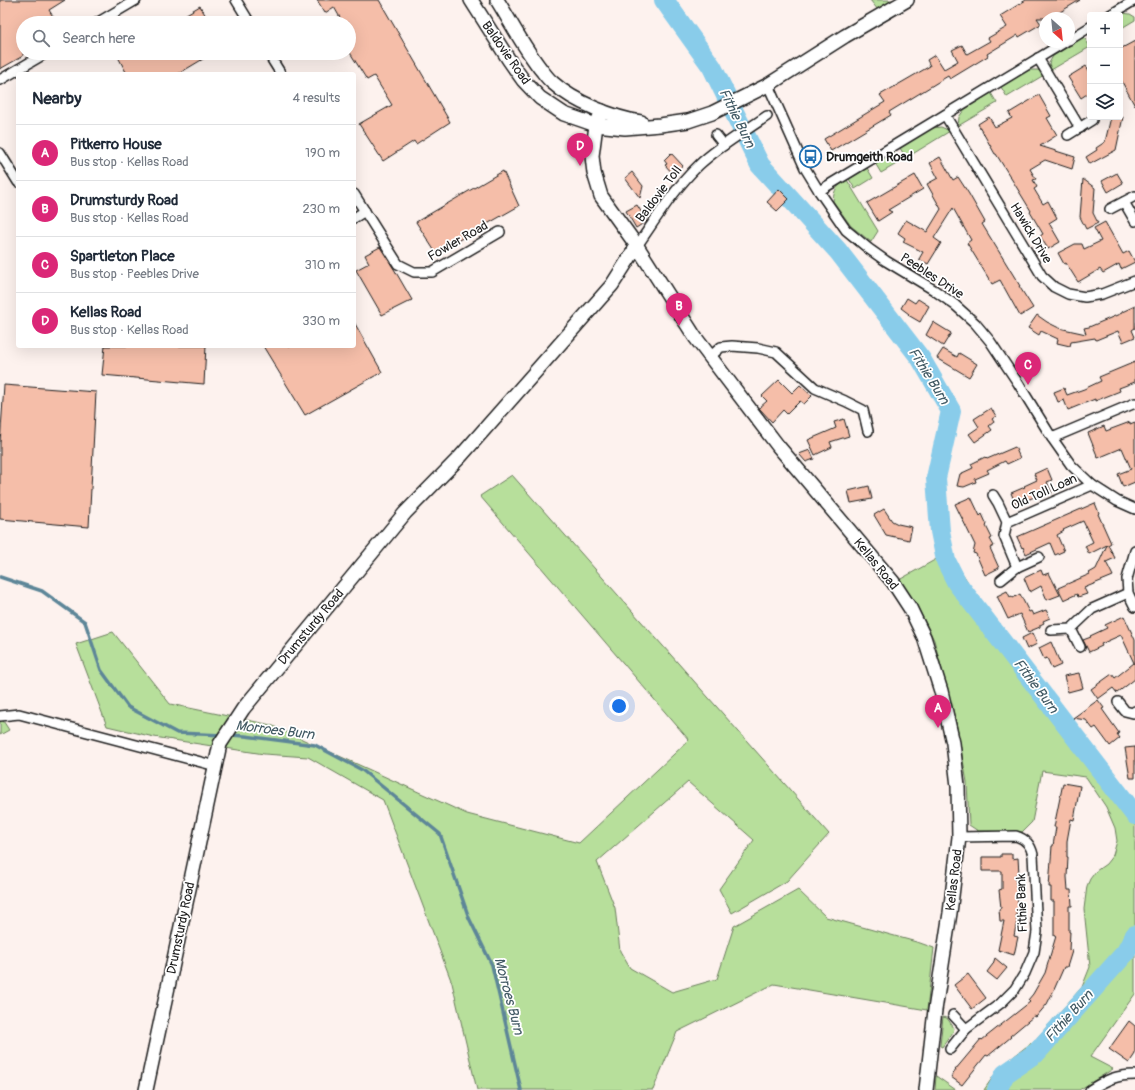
<!DOCTYPE html>
<html lang="en">
<head>
<meta charset="utf-8">
<style>
	:root { --surface:#fff; --page:#f2f2f3; --text:#1f2937; --muted:#747a83; --line:#e0e1e3; --accent:#db2777 }
	body { margin:0; font-family:Pangolin,sans-serif; background:var(--page); color:var(--text) }
	.controls { position:absolute; right:12px; top:12px; display:grid; overflow:hidden; border-radius:4px; box-shadow:0 4px 16px #0002 }
	.controls button { width:36px; height:36px; display:grid; place-items:center; padding:0; border:0; border-bottom:1px solid var(--line); background:var(--surface); color:var(--text); font:20px sans-serif }
	.compass { position:absolute; left:1039px; top:12px; width:36px; height:36px; border-radius:50%; background:var(--surface); box-shadow:0 4px 16px #0002; rotate:153deg }
	.you { position:absolute; left:619px; top:706px; width:14px; height:14px; margin:-10px; border:3px solid #fff; border-radius:50%; background:#1a73e8; box-shadow:0 0 0 6px #1a73e833 }
	.badge { display:grid; place-items:center; width:26px; height:26px; border-radius:50%; background:var(--accent); color:#fff; font-size:13px; font-weight:700 }
	.pin { position:absolute; translate:-50% -33px; filter:drop-shadow(0 1px 2px #0008) }
	.pin::after { content:''; position:absolute; top:21px; width:14px; height:12px; background:inherit; clip-path:polygon(0 0,100% 0,50% 100%) }
	.list { margin:0; padding:0; list-style:none }
	h2 { display:flex; justify-content:space-between; align-items:center; height:52px; margin:0; padding:0 16px; font-size:17px }
	h2 small { font-size:13px; font-weight:400; color:var(--muted) }
	.list li { display:grid; grid-template-columns:26px 1fr auto; gap:12px; align-items:center; box-sizing:border-box; height:56px; padding:0 16px; border-top:1px solid var(--line) }
	.list b { display:block; font-size:15px; white-space:nowrap }
	.list p { margin:0; font-size:13px; white-space:nowrap; color:var(--muted) }
	.list em { font-size:13px; font-style:normal; color:var(--muted) }
	.icon { flex:none; width:22px; height:22px; fill:none; stroke:currentColor; stroke-width:2; stroke-linecap:round; stroke-linejoin:round }
	.map { position:relative; flex:none; width:1135px; height:1090px; overflow:hidden }
	.search { position:absolute; background:var(--surface); box-shadow:0 4px 16px #0002; left:16px; top:16px; width:340px; height:44px; display:flex; align-items:center; gap:10px; box-sizing:border-box; padding:0 14px; border-radius:22px; color:var(--muted); font-size:15px }
	.panel { position:absolute; background:var(--surface); box-shadow:0 4px 16px #0002; left:16px; top:72px; width:340px; height:276px; border-radius:4px }
	.map>svg:first-child { display:block }
</style>
</head>
<body>
<div class="map">
<svg width="1135" height="1090" viewBox="0 0 1135 1090">
	<rect width="100%" height="100%" fill="#fdf2ee"/>
	<filter id="ink" filterUnits="userSpaceOnUse"><feTurbulence type="fractalNoise" baseFrequency=".025" numOctaves="2"/><feDisplacementMap in="SourceGraphic" scale="8" xChannelSelector="R" yChannelSelector="G"/><feConvolveMatrix kernelMatrix="1 2 1 2 8 2 1 2 1" color-interpolation-filters="sRGB"/></filter>
	<g filter="url(#ink)">
		<!-- green -->
		<g fill="#b7df9b" stroke="#6a7e5c">
			<polygon points="870,0 907,0 882,15"/>
			<polygon points="1122,13 1130,14 1135,17 1135,20 1120,29 1120,15"/>
			<polygon points="1084,37 1090,47 1051,70 1049,63 1053,56"/>
			<polygon points="1028,70 1038,70 1044,75 1007,97 1001,87"/>
			<polygon points="991,93 997,103 958,126 959,117 964,110"/>
			<polygon points="941,127 950,131 906,158 900,148 932,128"/>
			<polygon points="894,152 900,162 881,173 875,163"/>
			<polygon points="867,168 873,178 855,189 849,179"/>
			<path d="M847,180l31,51 -7,11 -20,-16 -18,-25c1,-12 4,-15 14,-21z"/>
			<polygon points="512,475 829,834 787,881 732,913 719,889 754,840 688,782 597,862 615,908 620,951 630,968 672,992 717,979 734,926 798,890 826,917 920,943 934,948 927,1010 774,984 677,1032 653,1090 477,1090 452,983 383,800 308,757 264,754 154,737 107,726 76,644 113,632 170,704 271,725 467,814 579,843 689,740 480,496"/>
			<polygon points="949,552 995,625 1135,805 1135,994 1090,1057 1113,1069 1079,1090 984,1090 999,1068 1036,1039 1082,987 1090,967 1084,909 1087,886 1090,879 1096,871 1106,864 1113,855 1117,841 1115,828 1106,807 1086,777 1042,771 1032,822 1022,832 978,831 969,825 967,782 956,722 934,640 916,604 899,580"/>
			<polygon points="0,716 9,730 0,735"/>
			<polygon points="943,1017 947,1018 954,1028 953,1032 942,1047 940,1046"/>
			<polygon points="936,1076 956,1090 935,1090"/>
		</g>
		<g fill="none" stroke-linecap="round" stroke-linejoin="round">
			<!-- stream -->
			<g stroke="#5d8698" stroke-width="3.5">
				<polyline points="0,577 42,591 85,622 101,670 128,707 177,733 223,735"/>
				<polyline points="229,735 245,736 315,745 362,770 440,834 469,918 492,965 521,1090"/>
			</g>
			<!-- river -->
			<g stroke="#89ccea" stroke-width="20">
				<polyline points="664,0 712,67 760,165 838,251 921,359 951,411 936,478 940,531 946,561 957,583 1135,815"/>
				<polyline points="997,1090 1005,1074 1037,1052 1126,952 1135,935"/>
			</g>
		</g>
		<!-- building -->
		<g fill="#f5bea9" stroke="#1c1c1c">
			<polygon points="0,0 65,0 49,10 57,23 23,23 23,56 0,69"/>
			<polygon points="317,0 379,0 450,122 416,144 414,141 383,161 359,124 392,105 374,76 367,80 349,51 349,23 343,23 334,7 325,13"/>
			<polygon points="1026,0 1080,0 1050,18 1037,18 1041,24 1019,37 1018,35 987,54 988,56 950,79 948,76 889,112 891,115 831,151 824,139 885,102 880,95 930,66 927,60 935,55 944,69 958,61 952,50 962,45 967,54 990,41 988,38 1007,27 1000,16"/>
			<polygon points="200,6 210,23 171,23"/>
			<polygon points="1135,41 1135,106 1120,78 1120,49"/>
			<polygon points="116,53 213,53 178,74 127,74"/>
			<polygon points="1086,66 1090,72 1090,92 1081,98 1068,77"/>
			<polygon points="1039,95 1051,116 1047,118 1057,135 1040,146 1075,157 1072,169 1045,160 1030,169 1036,179 1033,180 1037,187 1034,189 1043,204 1048,201 1057,218 1049,223 1060,242 1048,249 1040,236 1043,234 1030,212 1031,211 1006,170 996,154 995,154 978,124 989,117 995,127 1012,118 1009,113"/>
			<polygon points="1111,117 1123,117 1116,150 1090,164 1086,157 1097,150 1096,148 1105,142"/>
			<polygon points="671,153 683,166 673,174 665,165 667,164 664,160"/>
			<polygon points="940,157 953,180 958,177 969,194 985,222 982,224 1020,286 1019,286 1033,308 1020,316 1000,280 992,284 967,243 971,240 953,208 934,238 941,243 928,264 919,259 923,252 903,242 905,238 898,233 906,220 927,232 941,209 927,184 938,178 930,163"/>
			<polygon points="503,171 519,206 436,253 416,222"/>
			<polygon points="632,172 643,186 640,198 625,178"/>
			<polygon points="1117,173 1123,183 1108,192 1102,181"/>
			<polygon points="915,175 923,189 888,210 892,212 878,221 867,203"/>
			<polygon points="1083,179 1095,188 1093,213 1098,223 1086,229 1080,217"/>
			<polygon points="779,189 789,199 777,211 767,202"/>
			<polygon points="637,205 647,221 636,228 626,211"/>
			<polygon points="1105,222 1123,254 1129,251 1135,262 1121,269 1119,264 1103,273 1100,269 1078,282 1066,263 1064,264 1058,253 1075,244 1082,244 1084,249 1101,241 1094,228"/>
			<polygon points="380,247 394,269 412,300 382,315 356,270 369,263 365,255"/>
			<polygon points="907,298 915,303 918,299 929,306 920,322 908,315 909,314 901,308"/>
			<polygon points="1135,306 1135,328 1132,330 1135,337 1123,342 1118,331 1096,340 1095,338 1071,342 1070,346 1057,343 1058,339 1041,331 1039,335 1028,328 1037,315 1047,322 1059,328 1086,334 1084,328 1089,327 1122,313 1122,312"/>
			<polygon points="354,322 382,372 305,415 263,346 354,346"/>
			<polygon points="933,322 951,333 943,346 926,335"/>
			<polygon points="105,346 206,346 204,384 102,375"/>
			<polygon points="943,349 957,357 959,353 977,364 969,377 937,358"/>
			<polygon points="1135,362 1135,382 1119,388 1120,391 1095,401 1095,399 1068,410 1064,400 1058,402 1054,392 1064,388 1067,395 1084,389 1101,381 1099,377"/>
			<polygon points="779,380 792,393 800,385 812,396 804,404 800,401 787,414 783,410 772,422 759,408 767,401 762,396"/>
			<polygon points="4,385 96,392 89,527 0,519 0,444"/>
			<polygon points="991,408 996,416 992,419 994,422 989,426 992,430 975,442 969,434 979,427 974,419"/>
			<polygon points="844,419 849,436 830,442 832,447 815,455 808,440 836,428 834,422"/>
			<polygon points="1130,422 1130,424 1135,422 1135,482 1123,487 1118,474 1131,469 1122,448 1098,458 1088,433 1104,426 1106,431"/>
			<polygon points="1015,447 1020,458 1007,464 1005,461 987,470 989,473 975,479 976,482 964,487 957,486 960,474 973,468 971,464 985,457 987,459"/>
			<polygon points="810,450 814,459 806,462 799,454"/>
			<polygon points="1047,468 1052,480 1047,482 1052,493 1042,497 1041,494 1016,505 1011,493 1025,487 1024,486 1037,480 1034,474"/>
			<polygon points="869,486 872,499 851,503 848,491"/>
			<polygon points="971,497 980,516 982,514 987,525 986,526 992,538 990,539 994,546 990,548 999,568 985,575 976,554 973,553 975,545 955,504"/>
			<polygon points="1095,503 1099,513 1098,514 1111,543 1108,545 1115,558 1106,562 1113,576 1084,588 1087,594 1078,597 1077,594 1064,600 1058,588 1090,574 1089,573 1096,569 1107,545 1089,554 1085,546 1093,542 1083,521 1063,530 1064,531 1057,535 1064,551 1055,555 1050,543 1026,554 1023,547 1022,548 1017,537"/>
			<polygon points="884,509 892,521 898,524 912,527 909,540 886,535 874,515"/>
			<polygon points="1041,570 1043,575 1049,573 1060,595 1047,600 1041,586 1030,592 1024,578"/>
			<polygon points="1007,591 1010,597 1012,596 1013,598 1020,594 1029,612 1031,611 1033,615 1046,610 1050,618 1043,621 1044,623 1040,625 1040,627 1028,632 1020,614 1008,619 997,596"/>
			<polygon points="1124,616 1135,640 1135,679 1117,693 1113,688 1098,699 1091,689 1112,674 1115,678 1134,663 1121,635 1101,644 1102,646 1089,652 1083,640 1091,637 1090,636 1107,628 1105,625"/>
			<polygon points="1032,633 1037,644 1027,649 1022,638"/>
			<polygon points="1051,642 1061,665 1052,669 1047,658 1044,659 1039,648"/>
			<polygon points="1079,673 1083,688 1068,692 1064,676"/>
			<polygon points="1098,700 1104,708 1102,709 1119,733 1117,734 1120,738 1110,746 1096,727 1093,729 1086,720 1073,718"/>
			<polygon points="1135,747 1135,778 1130,778 1125,748"/>
			<polygon points="1063,783 1080,786 1074,820 1071,819 1067,841 1067,857 1068,857 1067,877 1068,890 1071,890 1072,906 1069,906 1069,932 1070,932 1069,950 1072,951 1067,967 1064,967 1053,992 1047,1004 1036,1017 1034,1016 1010,1036 1011,1037 988,1056 986,1055 962,1085 951,1077 956,1070 955,1070 981,1039 982,1040 1030,1002 1028,1000 1033,994 1045,973 1056,936 1054,936 1054,901 1051,901 1051,887 1049,887 1052,846 1053,846 1056,827 1054,827"/>
			<polygon points="1001,854 1012,854 1012,859 1018,858 1019,874 1015,875 1019,913 1016,913 1017,921 1014,936 1018,937 1014,955 998,950 1004,921 1000,921 999,909 1001,908 999,890 1002,889 1002,871 982,871 982,857 1001,857"/>
			<polygon points="995,958 1007,968 997,980 987,972 993,964"/>
			<polygon points="968,974 986,998 972,1009 954,985"/>
			<polygon points="1129,1021 1135,1026 1135,1054 1129,1063 1109,1049"/>
		</g>
		<g fill="none" stroke-linecap="round" stroke-linejoin="round">
			<defs>
				<g id="street">
					<polyline points="236,0 250,23"/>
					<polyline points="1110,15 1135,0"/>
					<polyline points="97,23 136,0"/>
					<polyline points="1069,40 1090,27"/>
					<polyline points="268,53 281,74"/>
					<polyline points="1038,58 1080,128"/>
					<polyline points="0,80 46,53"/>
					<polyline points="768,85 805,168 819,191 846,230 869,249 886,261 934,290 955,305 975,323 990,341 1018,383 1052,438 1071,465 1092,485 1117,501 1135,509"/>
					<polyline points="945,115 1042,276 1054,287 1068,294 1085,297 1102,294 1135,281"/>
					<polyline points="716,135 724,145"/>
					<polyline points="1068,135 1092,120"/>
					<polyline points="0,153 18,182"/>
					<polyline points="819,191 1065,42"/>
					<polyline points="354,194 398,264 414,272 432,272 500,232"/>
					<polyline points="1124,202 1135,221"/>
					<polyline points="1110,209 1135,196"/>
					<polyline points="354,218 365,211"/>
					<path d="M637,246c19,-27 37,-57 62,-81 20,-19 45,-33 68,-49"/>
					<polyline points="710,357 721,347 732,346 758,348 776,352 815,388 845,401 863,410 868,431"/>
					<polyline points="1052,438 1135,403"/>
					<polyline points="993,495 998,503 1007,522 1004,536 1017,567"/>
					<polyline points="1007,522 1092,485"/>
					<polyline points="1135,551 1127,579 1128,593 1135,607"/>
					<polyline points="1001,580 1017,567 1039,557"/>
					<polyline points="1051,630 1071,629"/>
					<polyline points="1080,647 1071,629 1092,609 1128,593"/>
					<polyline points="1118,702 1125,711 1133,713 1135,711"/>
					<polyline points="0,716 19,714 216,766"/>
					<polyline points="953,1015 966,1029"/>
					<path d="M950,1049l16,-20 35,-26 14,-14 10,-16 9,-21 3,-20 -4,-77c-2,-10 -7,-16 -17,-19l-57,1"/>
					<path d="M1090,1090c16,-10 26,-15 45,-15"/>
				</g>
				<g id="secondary">
					<polyline points="471,0 509,60 523,80 540,98 564,114 596,125 625,128 660,125 688,121 712,113 768,85 845,36 907,0"/>
					<path d="M497,0c15,24 28,50 46,72 3,4 6,8 10,11 21,19 61,35 88,39"/>
					<polyline points="602,111 596,125 592,156 594,173 601,196 637,246 695,337 778,446 893,582 910,608 924,637 941,691 953,743 958,786 959,837 950,913 935,1010 926,1090"/>
					<polyline points="146,1090 220,744 243,709 405,513 460,457 612,285 637,246"/>
				</g>
			</defs>
			<!-- street casing -->
			<use href="#street" stroke="#1c1c1c" stroke-width="12"/>
			<!-- secondary casing -->
			<use href="#secondary" stroke="#1c1c1c" stroke-width="16"/>
			<!-- street -->
			<use href="#street" stroke="#fff" stroke-width="9"/>
			<!-- secondary -->
			<use href="#secondary" stroke="#fff" stroke-width="13"/>
		</g>
	</g>
	<!-- icons -->
	<defs>
		<symbol id="bus-ring" viewBox="-11 -11 22 22"><circle r="9.5" fill="#fff" stroke="#1f6fb2" stroke-width="1.5"/><path d="M-5-6H5V4H4V6H2V4H-2V6H-4V4H-5ZM-3.5-4V0h7V-4ZM-3.5 1.2v1.5H-2V1.2ZM2 1.2v1.5H3.5V1.2Z" fill="#1f6fb2"/></symbol>
	</defs>
	<g fill-rule="evenodd">
		<use href="#bus-ring" x="798" y="144" width="25" height="25"/>
	</g>
	<g text-anchor="middle" dominant-baseline="central" stroke-width="3.5" stroke-linejoin="round" paint-order="stroke">
		<!-- street labels -->
		<g font-size="13" fill="#1c1c1c" stroke="#fff">
			<text transform="translate(506 53) rotate(55)">Baldovie Road</text>
			<text transform="translate(659 194) rotate(-53)">Baldovie Toll</text>
			<text transform="translate(1031 233) rotate(59)">Hawick Drive</text>
			<text transform="translate(458 241) rotate(-30)">Fowler Road</text>
			<text transform="translate(932 276) rotate(33)">Peebles Drive</text>
			<text transform="translate(1044 492) rotate(-24)">Old Toll Loan</text>
			<text transform="translate(876 564) rotate(51)">Kellas Road</text>
			<text transform="translate(311 627) rotate(-50)">Drumsturdy Road</text>
			<text transform="translate(954 880) rotate(-83)">Kellas Road</text>
			<text transform="translate(1022 903) rotate(-92)">Fithie Bank</text>
			<text transform="translate(181 928) rotate(-78)">Drumsturdy Road</text>
		</g>
		<!-- poi labels -->
		<g font-size="13" font-weight="bold" fill="#1c1c1c" stroke="#fff" text-anchor="start">
			<text x="826" y="157">Drumgeith Road</text>
		</g>
		<!-- water labels -->
		<g font-size="14" font-style="italic" fill="#425a64" stroke="#fff">
			<text transform="translate(737 118) rotate(64)">Fithie Burn</text>
			<text transform="translate(929 376) rotate(58)">Fithie Burn</text>
			<text transform="translate(1036 686) rotate(53)">Fithie Burn</text>
			<text transform="translate(275 730) rotate(7)">Morroes Burn</text>
			<text transform="translate(509 996) rotate(75)">Morroes Burn</text>
			<text transform="translate(1069 1016) rotate(-48)">Fithie Burn</text>
		</g>
	</g>
</svg>
<div class="controls">
<button>+</button>
<button>−</button>
<button><svg class="icon" aria-label="layers" viewBox="0 0 24 24"><path d="M12 4l9 5-9 5-9-5zM3 14l9 5 9-5"/></svg></button>
</div>
<svg class="compass" viewBox="-18 -18 36 36"><path d="M0-13l5 13h-10z" fill="#e53935"/><path d="M0 13l5-13h-10z" fill="#747a83"/></svg>
<div class="you"></div>
<div class="pin badge" style="left:938px;top:728px">A</div>
<div class="pin badge" style="left:679px;top:326px">B</div>
<div class="pin badge" style="left:1028px;top:385px">C</div>
<div class="pin badge" style="left:580px;top:166px">D</div>
<div class="search"><svg class="icon" aria-label="search" viewBox="0 0 24 24"><circle cx="10" cy="10" r="6"/><path d="M15 15l6 6"/></svg>Search here</div>
<section class="panel">
<h2>Nearby<small>4 results</small></h2>
<ul class="list">
<li><span class="badge">A</span><div><b>Pitkerro House</b><p>Bus stop · Kellas Road</p></div><em>190 m</em></li>
<li><span class="badge">B</span><div><b>Drumsturdy Road</b><p>Bus stop · Kellas Road</p></div><em>230 m</em></li>
<li><span class="badge">C</span><div><b>Spartleton Place</b><p>Bus stop · Peebles Drive</p></div><em>310 m</em></li>
<li><span class="badge">D</span><div><b>Kellas Road</b><p>Bus stop · Kellas Road</p></div><em>330 m</em></li>
</ul>
</section>
</div>
</body>
</html>
